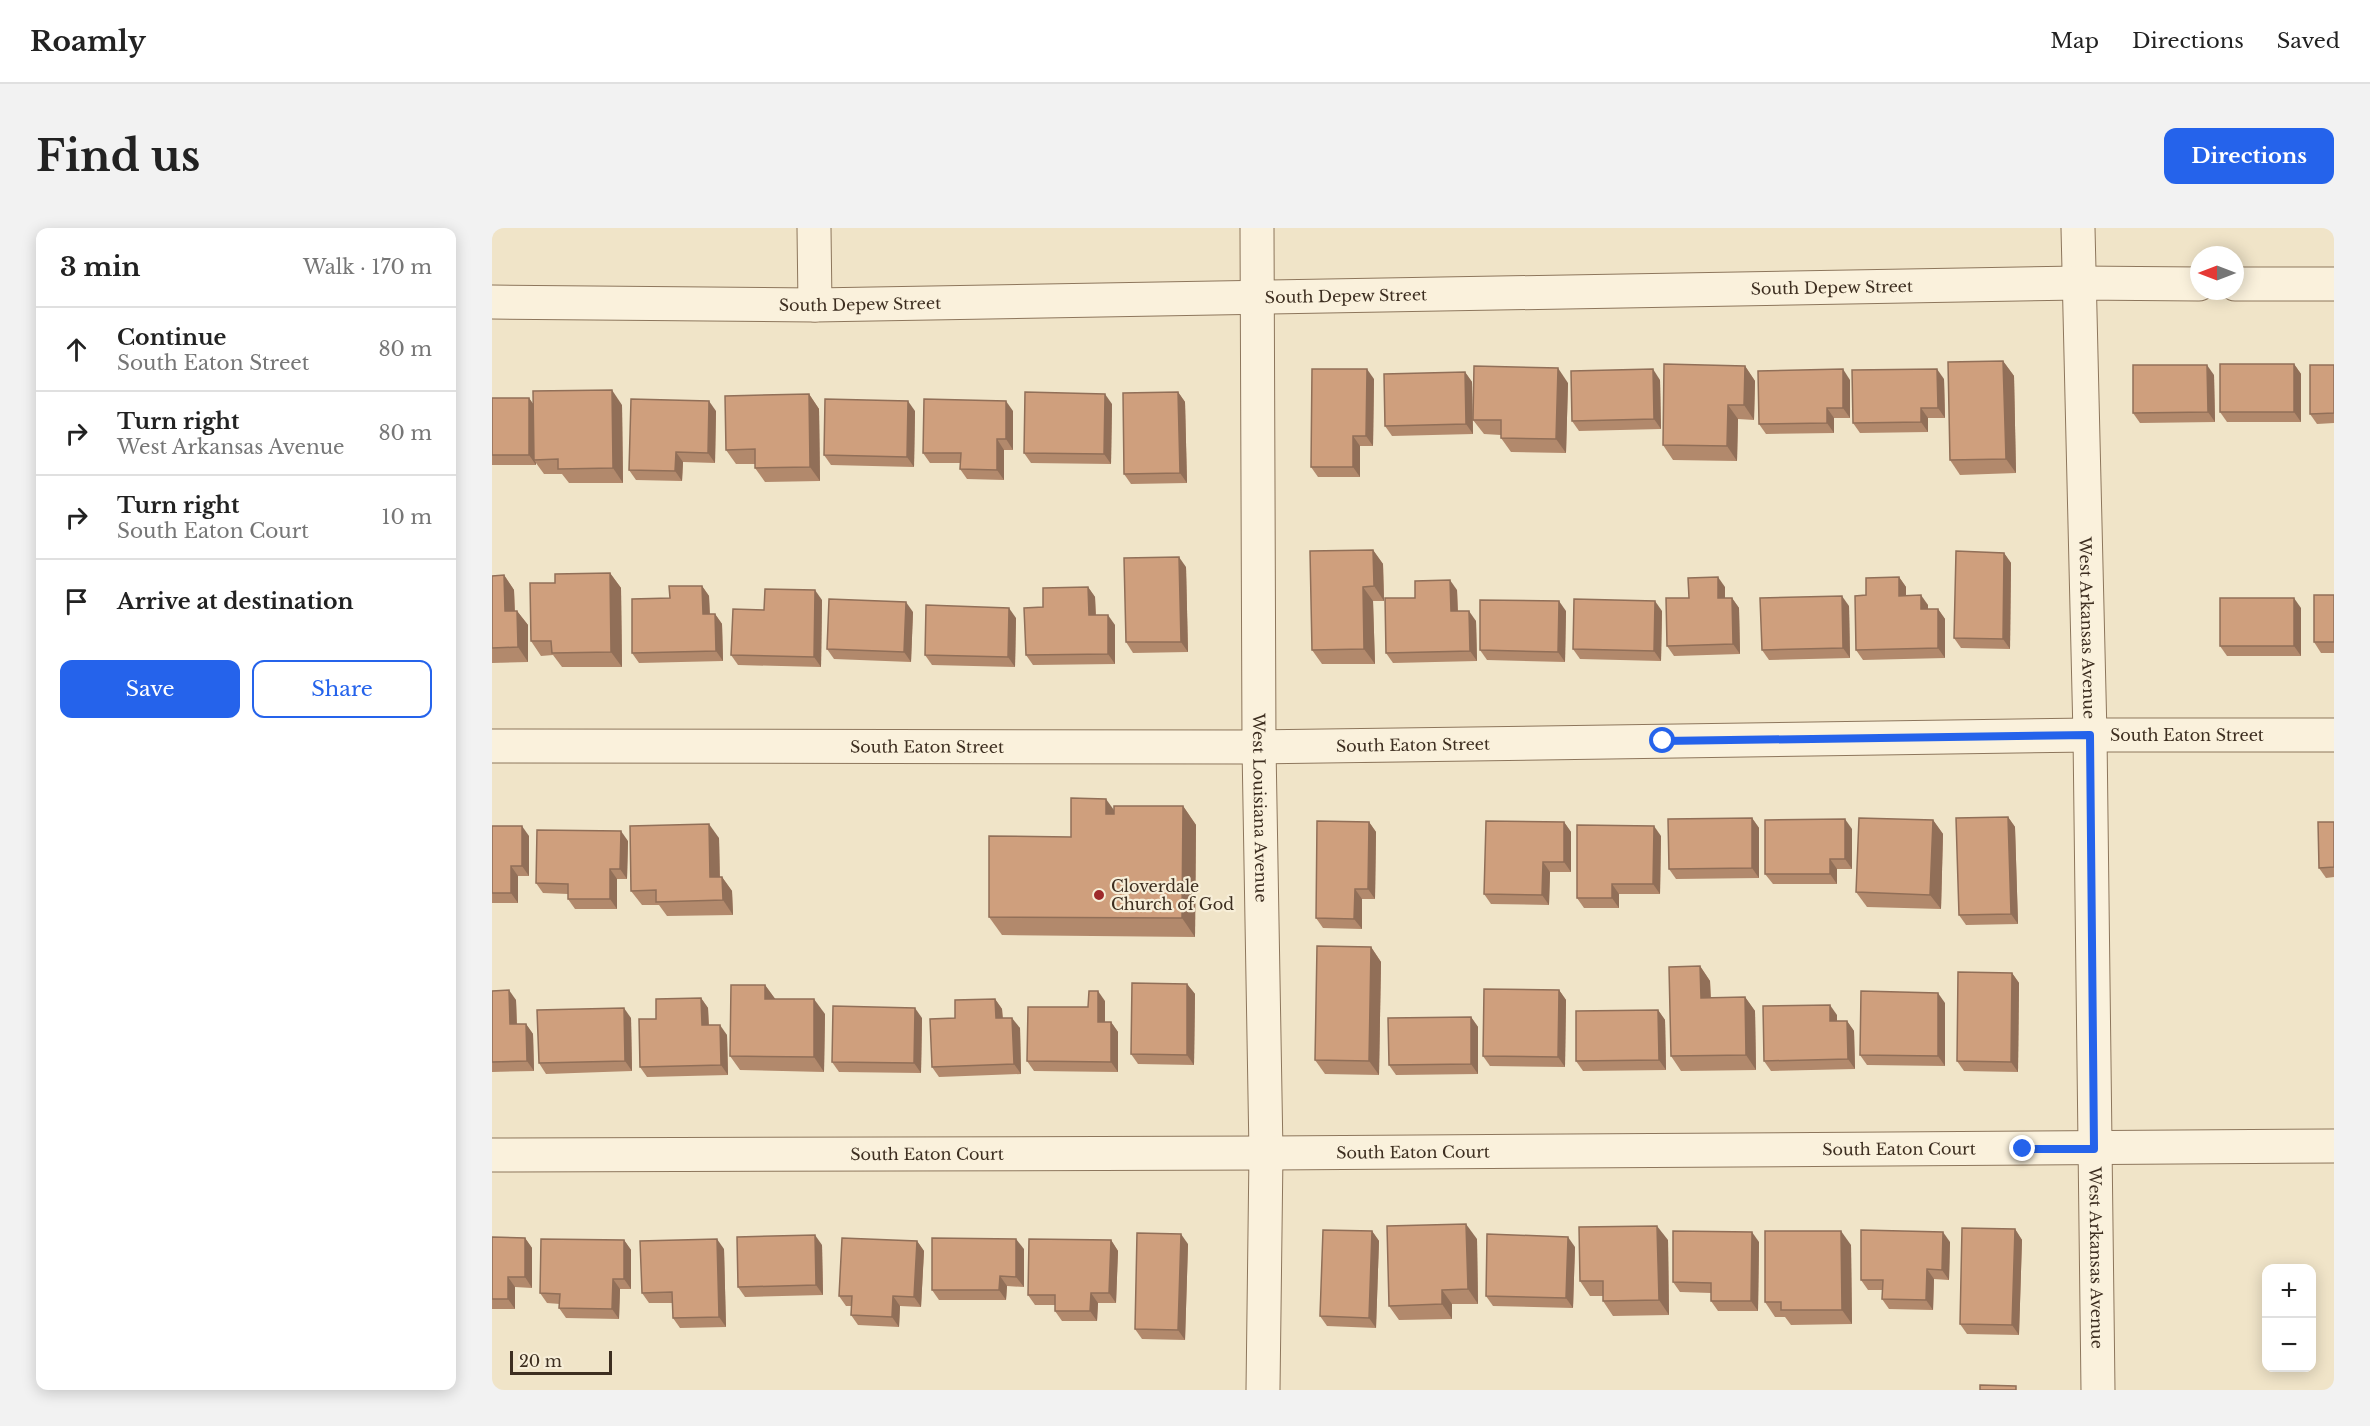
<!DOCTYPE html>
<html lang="en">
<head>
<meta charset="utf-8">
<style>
	:root { --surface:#fff; --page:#f2f2f2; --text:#222; --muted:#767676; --line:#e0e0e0; --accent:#2563eb }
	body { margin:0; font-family:"Libre Baskerville",serif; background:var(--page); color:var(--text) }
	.controls { position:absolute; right:18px; bottom:18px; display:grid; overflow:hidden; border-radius:12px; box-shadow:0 3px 15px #0003 }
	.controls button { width:54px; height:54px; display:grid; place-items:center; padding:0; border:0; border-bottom:2px solid var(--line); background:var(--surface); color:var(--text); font:30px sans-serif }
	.compass { position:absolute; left:1698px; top:18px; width:54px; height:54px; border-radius:50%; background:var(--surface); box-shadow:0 3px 15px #0003; rotate:270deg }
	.scale { position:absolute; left:18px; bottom:15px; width:102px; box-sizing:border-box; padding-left:6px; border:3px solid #3d2e20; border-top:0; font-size:16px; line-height:21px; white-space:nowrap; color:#3d2e20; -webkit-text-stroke:4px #f7eed8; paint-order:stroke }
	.stop { position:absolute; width:18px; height:18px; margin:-14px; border:4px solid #2563eb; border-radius:50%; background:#fff }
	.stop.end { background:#2563eb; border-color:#fff; box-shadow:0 2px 6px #0008 }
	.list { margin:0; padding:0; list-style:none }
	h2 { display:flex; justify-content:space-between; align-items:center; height:78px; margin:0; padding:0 24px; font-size:26px }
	h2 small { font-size:20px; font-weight:400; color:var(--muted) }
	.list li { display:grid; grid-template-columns:39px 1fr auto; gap:18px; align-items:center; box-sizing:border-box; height:84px; padding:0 24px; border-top:2px solid var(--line) }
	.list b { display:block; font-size:22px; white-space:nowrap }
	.list p { margin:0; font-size:20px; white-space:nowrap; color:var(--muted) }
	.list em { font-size:20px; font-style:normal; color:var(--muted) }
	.actions { display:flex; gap:12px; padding:18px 24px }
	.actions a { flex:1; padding:14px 0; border:2px solid var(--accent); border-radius:12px; text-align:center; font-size:21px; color:var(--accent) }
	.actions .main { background:var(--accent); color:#fff }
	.icon { flex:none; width:33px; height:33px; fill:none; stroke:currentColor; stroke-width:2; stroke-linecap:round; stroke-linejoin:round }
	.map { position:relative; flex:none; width:1842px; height:1162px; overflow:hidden; border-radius:12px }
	header { display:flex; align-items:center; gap:36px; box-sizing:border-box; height:84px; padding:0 30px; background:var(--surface); border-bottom:2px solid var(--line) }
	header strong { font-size:28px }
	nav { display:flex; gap:33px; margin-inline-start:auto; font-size:21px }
	.intro { display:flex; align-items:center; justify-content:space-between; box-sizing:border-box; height:144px; padding:0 36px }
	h1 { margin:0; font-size:42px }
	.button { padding:15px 27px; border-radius:12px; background:var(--accent); color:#fff; font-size:21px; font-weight:700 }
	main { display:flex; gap:36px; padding:0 36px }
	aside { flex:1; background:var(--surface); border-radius:12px; box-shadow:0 3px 15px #0003 }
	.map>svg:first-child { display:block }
</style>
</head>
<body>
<header>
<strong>Roamly</strong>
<nav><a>Map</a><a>Directions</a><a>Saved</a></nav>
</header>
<div class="intro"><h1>Find us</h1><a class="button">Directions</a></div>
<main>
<aside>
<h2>3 min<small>Walk · 170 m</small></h2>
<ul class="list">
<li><svg class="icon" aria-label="ahead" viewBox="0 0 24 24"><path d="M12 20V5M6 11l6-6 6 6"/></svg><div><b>Continue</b><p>South Eaton Street</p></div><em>80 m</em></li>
<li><svg class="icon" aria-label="right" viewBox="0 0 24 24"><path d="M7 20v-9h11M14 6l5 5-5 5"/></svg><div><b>Turn right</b><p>West Arkansas Avenue</p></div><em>80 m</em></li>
<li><svg class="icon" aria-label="right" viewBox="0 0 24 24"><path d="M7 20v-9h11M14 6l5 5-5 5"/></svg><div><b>Turn right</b><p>South Eaton Court</p></div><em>10 m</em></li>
<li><svg class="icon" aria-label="arrive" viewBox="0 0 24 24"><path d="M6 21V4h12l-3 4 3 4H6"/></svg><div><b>Arrive at destination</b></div></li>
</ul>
<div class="actions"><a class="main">Save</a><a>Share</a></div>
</aside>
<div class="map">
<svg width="1842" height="1162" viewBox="0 0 1842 1162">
	<rect width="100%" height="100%" fill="#f0e4c8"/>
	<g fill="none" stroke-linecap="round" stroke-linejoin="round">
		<defs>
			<g id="minor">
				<polyline points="322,0 323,77"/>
				<path id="s1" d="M765,0l2,519 7,406 -3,237"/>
				<path id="s2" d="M1586,0l12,507 8,655"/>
				<polyline points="1743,56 1842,56"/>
				<path id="s3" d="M0,74l323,3 1263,-22 121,1"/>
				<path id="s4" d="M0,518l767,1 831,-12h244"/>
				<path id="s5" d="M0,927l774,-2 1068,-7"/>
			</g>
		</defs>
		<!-- minor casing -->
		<use href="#minor" stroke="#8d765c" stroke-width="35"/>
		<!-- minor -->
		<use href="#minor" stroke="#faf1dc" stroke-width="33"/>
	</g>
	<!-- wall -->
	<g fill="#b2896c">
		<polygon points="1511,133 1522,148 1524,245 1468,247 1458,232"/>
		<polygon points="1802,136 1809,146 1809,194 1735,194 1728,184"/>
		<polygon points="1842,137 1842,195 1825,196 1818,186"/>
		<polygon points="1253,138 1263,153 1262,192 1246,191 1245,233 1181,232 1171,217"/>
		<polygon points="973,144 980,154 981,206 900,208 893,198"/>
		<polygon points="1722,147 1723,194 1648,195 1641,185"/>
		<polygon points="882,151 881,218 868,218 868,249 826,249 819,239"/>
		<polygon points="1452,151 1453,190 1436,190 1436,204 1368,205 1361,195"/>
		<polygon points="1168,152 1169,201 1087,203 1080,193"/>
		<polygon points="1358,152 1358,190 1342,190 1342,205 1274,206 1267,196"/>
		<polygon points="1076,155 1074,225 1019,224 1009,210 1009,207 992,206 981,192"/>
		<polygon points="686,164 693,174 695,255 639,256 632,246"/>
		<polygon points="317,166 327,181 328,253 273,254 263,240 263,236 244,236 234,222"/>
		<polygon points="0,170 37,170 41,176 130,177 131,255 77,255 70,246 52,246 44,235 44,237 0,237"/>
		<polygon points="620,176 619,236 539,235 532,225"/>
		<polygon points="224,183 223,235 191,234 190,253 144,252 137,242"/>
		<polygon points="423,183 422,239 339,237 332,227"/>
		<polygon points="521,183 521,222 512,222 512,252 475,251 468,241 468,235 438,235 431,225"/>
		<polygon points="881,322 891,336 892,373 881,373 883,436 830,436 820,422"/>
		<polygon points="1512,325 1519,335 1518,421 1469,420 1462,410"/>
		<polygon points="694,339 696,424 641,425 634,414"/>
		<polygon points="118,345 129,360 130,439 70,439 61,427 49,428 39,413 63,355"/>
		<polygon points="12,347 22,362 23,383 25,383 36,397 36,434 0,435 0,348"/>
		<polygon points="1407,349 1414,359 1414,368 1436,377 1436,381 1446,381 1453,391 1453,430 1371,432 1364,422 1374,367"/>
		<polygon points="210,358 217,368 218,386 223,386 230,396 231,433 147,435 140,425"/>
		<polygon points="596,359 603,369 604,387 623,397 623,436 541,437 534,427 551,379"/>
		<polygon points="1233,359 1233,370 1240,370 1247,380 1248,426 1182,428 1175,418 1197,370"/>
		<polygon points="965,362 966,383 984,393 985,433 901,435 894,425 923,370"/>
		<polygon points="1842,367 1842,425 1829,425 1822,414"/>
		<polygon points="330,372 329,439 246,437 239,427 272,382"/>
		<polygon points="1357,378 1358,430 1277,432 1270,422"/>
		<polygon points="1809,380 1809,428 1735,428 1728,418"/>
		<polygon points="1074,383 1073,434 995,432 988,422"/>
		<polygon points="1170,383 1169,433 1088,431 1081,421"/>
		<polygon points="421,384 419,434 342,431 335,421"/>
		<polygon points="524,390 523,439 440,437 433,427"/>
		<polygon points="691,578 704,597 703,709 510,707 497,689 579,609 622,582"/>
		<polygon points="1516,589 1523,599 1526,696 1474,697 1467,687"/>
		<polygon points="1260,590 1267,600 1267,650 1184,651 1177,641"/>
		<polygon points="1441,592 1451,606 1449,681 1375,679 1364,664"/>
		<polygon points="877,594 884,604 883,671 870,671 870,701 831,700 824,690"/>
		<polygon points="1072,594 1079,604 1079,644 1058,644 1057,677 999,676 992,666"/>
		<polygon points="1842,594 1842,649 1834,650 1827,640"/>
		<polygon points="0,598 37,608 37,648 26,648 26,675 0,675"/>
		<polygon points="1360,601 1360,641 1345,641 1345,656 1281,656 1273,646"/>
		<polygon points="1169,608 1168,666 1127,666 1127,680 1092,680 1085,670"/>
		<polygon points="227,610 228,649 230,649 240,663 241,687 175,688 167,677 150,677 139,663"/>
		<polygon points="136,613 135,651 125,651 125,681 83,681 76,671 76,666 51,665 44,655"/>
		<polygon points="879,719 889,734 887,847 833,846 823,832"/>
		<polygon points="1208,738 1218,753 1219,770 1253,769 1263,783 1264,842 1189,843 1179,828"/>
		<polygon points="1520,745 1527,755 1526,844 1472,843 1465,833"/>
		<polygon points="695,756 703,766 702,837 646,836 639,826"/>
		<polygon points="273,757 283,771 333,786 332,844 248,842 238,828"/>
		<polygon points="1067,762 1074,772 1073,839 998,838 991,828"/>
		<polygon points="0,763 24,772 25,796 34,796 41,806 42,843 0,844"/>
		<polygon points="209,770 216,780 217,797 235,807 236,847 155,849 148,839 164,791"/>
		<polygon points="503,771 510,781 511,790 528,800 529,846 447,849 440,839 463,790"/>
		<polygon points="613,773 613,794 619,794 626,804 626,844 542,843 535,833 596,779"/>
		<polygon points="1453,775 1453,838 1375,837 1368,827"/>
		<polygon points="1166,782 1173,792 1174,842 1091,843 1084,833"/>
		<polygon points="1345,787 1345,793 1355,793 1362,803 1363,841 1279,843 1272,833"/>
		<polygon points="979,789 986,799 986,846 904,847 897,837"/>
		<polygon points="139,790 140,843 54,846 47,835"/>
		<polygon points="430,790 429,845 347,844 340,834"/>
		<polygon points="1523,1001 1530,1012 1527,1107 1475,1106 1468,1096"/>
		<polygon points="880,1003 887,1013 884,1100 835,1098 828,1088"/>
		<polygon points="0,1009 33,1010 40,1020 40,1060 23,1059 23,1081 0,1081"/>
		<polygon points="985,1011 986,1076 960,1076 960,1091 907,1092 897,1078"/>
		<polygon points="132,1012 139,1022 139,1061 128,1061 127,1091 74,1090 67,1080 68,1076 55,1075 48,1065"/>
		<polygon points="619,1012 626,1023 624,1075 606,1075 605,1093 570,1093 563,1083 563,1077 543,1077 536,1067"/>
		<polygon points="1176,1012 1177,1087 1121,1088 1111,1073 1111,1068 1098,1068 1088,1053"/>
		<polygon points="425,1013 432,1023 429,1079 408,1078 407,1099 366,1097 359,1087 359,1078 354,1078 347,1068"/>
		<polygon points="1267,1014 1266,1083 1226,1083 1219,1073 1219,1065 1188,1064 1181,1054"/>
		<polygon points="1458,1014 1457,1052 1442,1051 1441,1082 1397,1081 1390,1071 1391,1062 1376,1062 1369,1052"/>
		<polygon points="696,1016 693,1112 650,1111 643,1101"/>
		<polygon points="330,1017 331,1067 253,1069 246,1059"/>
		<polygon points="1359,1017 1360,1096 1299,1097 1293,1089 1283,1089 1273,1074"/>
		<polygon points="1083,1019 1081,1080 1001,1078 994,1068"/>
		<polygon points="232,1021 234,1099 188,1100 181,1090 181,1075 157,1075 150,1065"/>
		<polygon points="532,1021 532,1059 515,1058 514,1072 447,1072 440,1062"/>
	</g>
	<!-- shaded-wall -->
	<g fill="#916f58">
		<polygon points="1511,133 1522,148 1524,245 1514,231"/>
		<polygon points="1802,136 1809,146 1809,194 1802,184"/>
		<polygon points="1715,137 1722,147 1723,194 1716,184"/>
		<polygon points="1253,138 1263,153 1262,192 1252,177"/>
		<polygon points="1066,140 1076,155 1074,225 1064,211"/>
		<polygon points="875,141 882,151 881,218 874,208"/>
		<polygon points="1161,141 1168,152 1169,201 1162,191"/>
		<polygon points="1351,141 1358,152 1358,190 1351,180"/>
		<polygon points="1445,141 1452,151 1453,190 1446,180"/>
		<polygon points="973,144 980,154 981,206 974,196"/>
		<polygon points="120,162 130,177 131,255 121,240"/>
		<polygon points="686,164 693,174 695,255 688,245"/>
		<polygon points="317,166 327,181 328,253 318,239"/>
		<polygon points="613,166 620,176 619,236 612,226"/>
		<polygon points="37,170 44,180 42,232 44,235 44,237 37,227"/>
		<polygon points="217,173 224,183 223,235 216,225"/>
		<polygon points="416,173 423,183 422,239 415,229"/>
		<polygon points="514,173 521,183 521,222 514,211"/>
		<polygon points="1236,177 1246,191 1245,233 1235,218"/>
		<polygon points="1335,180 1342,190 1342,205 1335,195"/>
		<polygon points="1429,180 1436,190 1436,204 1429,194"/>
		<polygon points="861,208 868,218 868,249 861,239"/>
		<polygon points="505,211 512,222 512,252 505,242"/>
		<polygon points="184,224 191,234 190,253 183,243"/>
		<polygon points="881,322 891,336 892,373 882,358"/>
		<polygon points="1512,325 1519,335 1518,421 1511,411"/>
		<polygon points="687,329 694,339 696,424 689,414"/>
		<polygon points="118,345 129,360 130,439 119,424"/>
		<polygon points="12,347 22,362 23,397 13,383"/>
		<polygon points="1226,349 1233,359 1233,380 1226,370"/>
		<polygon points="1407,349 1414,359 1414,378 1407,368"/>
		<polygon points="958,352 965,362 966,393 959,383"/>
		<polygon points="210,358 217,368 218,396 211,386"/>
		<polygon points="596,359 603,369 604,397 597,387"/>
		<polygon points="871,359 881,373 883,436 872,421"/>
		<polygon points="323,362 330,372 329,439 322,429"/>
		<polygon points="1429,367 1436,377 1436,391 1429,381"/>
		<polygon points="1350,368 1357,378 1358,430 1351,420"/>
		<polygon points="1240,370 1247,380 1248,426 1241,416"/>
		<polygon points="1802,370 1809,380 1809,428 1802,418"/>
		<polygon points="1067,373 1074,383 1073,434 1066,424"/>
		<polygon points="1163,373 1170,383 1169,433 1162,423"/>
		<polygon points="414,374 421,384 419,434 412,424"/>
		<polygon points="517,380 524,390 523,439 516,429"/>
		<polygon points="1446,381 1453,391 1453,430 1446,420"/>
		<polygon points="25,383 36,397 36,434 26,419"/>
		<polygon points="977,383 984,393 985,433 978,423"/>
		<polygon points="223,386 230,396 231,433 224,423"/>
		<polygon points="616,387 623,397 623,436 616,426"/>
		<polygon points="614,571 627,589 614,586"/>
		<polygon points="691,578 704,597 703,709 690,690"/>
		<polygon points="1516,589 1523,599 1526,696 1519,686"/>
		<polygon points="1260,590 1267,600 1267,650 1260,640"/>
		<polygon points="1353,591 1360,601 1360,641 1353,631"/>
		<polygon points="1441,592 1451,606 1449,681 1438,667"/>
		<polygon points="877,594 884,604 883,671 876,661"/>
		<polygon points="1072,594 1079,604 1079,644 1072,634"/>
		<polygon points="217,596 227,610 228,664 218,649"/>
		<polygon points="30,598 37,608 37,648 30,638"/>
		<polygon points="1162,598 1169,608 1168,666 1161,656"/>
		<polygon points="129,603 136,613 135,651 128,641"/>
		<polygon points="1338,631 1345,641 1345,656 1338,646"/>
		<polygon points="1051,634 1058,644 1057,677 1050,667"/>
		<polygon points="19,638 26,648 26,675 19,665"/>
		<polygon points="118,641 125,651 125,681 118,671"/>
		<polygon points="230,649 240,663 241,687 231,672"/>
		<polygon points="1120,656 1127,666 1127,680 1120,670"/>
		<polygon points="863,661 870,671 870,701 862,691"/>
		<polygon points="879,719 889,734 887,847 877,833"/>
		<polygon points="1208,738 1218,753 1219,785 1209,770"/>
		<polygon points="1520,745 1527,755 1526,844 1519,834"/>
		<polygon points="695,756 703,766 702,837 695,827"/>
		<polygon points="273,757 284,772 273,771"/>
		<polygon points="17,762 24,772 25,806 18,796"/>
		<polygon points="1067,762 1074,772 1073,839 1066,829"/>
		<polygon points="606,763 613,773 613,804 606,794"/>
		<polygon points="1446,765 1453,775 1453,838 1446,828"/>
		<polygon points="1253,769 1263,783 1264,842 1254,827"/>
		<polygon points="209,770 216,780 217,807 210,797"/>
		<polygon points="322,771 333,786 332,844 322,829"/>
		<polygon points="503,771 510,781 511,800 504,790"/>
		<polygon points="1338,777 1345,787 1345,803 1338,793"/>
		<polygon points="132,780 139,790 140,843 133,833"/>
		<polygon points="423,780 430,790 429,845 422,835"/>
		<polygon points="1166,782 1173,792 1174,842 1167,832"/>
		<polygon points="979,789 986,799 986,846 979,836"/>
		<polygon points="520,790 528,800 529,846 522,836"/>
		<polygon points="1355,793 1362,803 1363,841 1356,831"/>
		<polygon points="619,794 626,804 626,844 619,834"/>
		<polygon points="34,796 41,806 42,843 35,833"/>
		<polygon points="228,797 235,807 236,847 229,837"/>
		<polygon points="974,996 985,1011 986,1076 976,1061"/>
		<polygon points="1165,998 1176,1012 1177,1087 1167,1072"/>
		<polygon points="1523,1001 1530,1012 1527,1107 1520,1097"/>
		<polygon points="880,1003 887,1013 884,1100 877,1090"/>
		<polygon points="1349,1003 1359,1017 1360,1096 1350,1082"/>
		<polygon points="1260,1004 1267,1014 1266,1083 1259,1073"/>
		<polygon points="1451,1004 1458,1014 1457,1052 1450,1042"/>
		<polygon points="689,1006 696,1016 693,1112 686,1102"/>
		<polygon points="323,1007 330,1017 331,1067 324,1057"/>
		<polygon points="1076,1009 1083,1019 1081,1080 1074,1070"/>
		<polygon points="33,1010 40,1020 40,1060 33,1049"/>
		<polygon points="225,1011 232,1021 234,1099 227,1089"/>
		<polygon points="524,1011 532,1021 532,1059 524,1049"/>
		<polygon points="132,1012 139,1022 139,1061 132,1051"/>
		<polygon points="619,1012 626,1023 624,1075 617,1065"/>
		<polygon points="425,1013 432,1023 429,1079 422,1069"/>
		<polygon points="1435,1041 1442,1051 1441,1082 1434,1072"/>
		<polygon points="508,1048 515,1058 514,1072 507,1062"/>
		<polygon points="16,1049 23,1059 23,1081 16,1071"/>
		<polygon points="121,1051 128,1061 127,1091 120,1081"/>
		<polygon points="950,1062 960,1076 960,1091 950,1076"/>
		<polygon points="599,1065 606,1075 605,1093 598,1083"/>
		<polygon points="401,1068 408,1078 407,1099 400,1089"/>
	</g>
	<!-- building -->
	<g fill="#cf9f7d" stroke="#916f58" stroke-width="1.5">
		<polygon points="1511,133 1514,231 1458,232 1456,134"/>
		<polygon points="1172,136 1253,138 1252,177 1236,177 1235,218 1171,217"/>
		<rect x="1728" y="136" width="74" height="48"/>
		<polygon points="1641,137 1715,137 1716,184 1641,185"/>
		<polygon points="1818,137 1842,137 1842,185 1818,186"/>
		<polygon points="982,138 1066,140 1064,211 1009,210 1009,192 981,192"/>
		<polygon points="820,141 875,141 874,208 861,208 861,239 819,239"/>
		<polygon points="1161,141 1162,191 1080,193 1079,143"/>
		<polygon points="1351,141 1351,180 1335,180 1335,195 1267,196 1266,143"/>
		<polygon points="1445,141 1446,180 1429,180 1429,194 1361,195 1360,142"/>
		<polygon points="973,144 974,196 893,198 892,146"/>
		<polygon points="120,162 121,240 66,241 66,231 42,232 41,163"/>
		<polygon points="533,164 613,166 612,226 532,225"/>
		<polygon points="686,164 688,245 632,246 631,165"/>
		<polygon points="317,166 318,239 263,240 263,221 234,222 233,168"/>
		<rect x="0" y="170" width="37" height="57"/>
		<polygon points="139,171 217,173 216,225 184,224 183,243 137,242"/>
		<polygon points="333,171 416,173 415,229 332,227"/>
		<polygon points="432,171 514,173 514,211 505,211 505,242 468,241 469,225 431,225"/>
		<polygon points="881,322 882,358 871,359 872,421 820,422 818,323"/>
		<polygon points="1464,323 1512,325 1511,411 1462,410"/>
		<polygon points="687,329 689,414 634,414 632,330"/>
		<polygon points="118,345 119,424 60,425 59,413 39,413 38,355 63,355 63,346"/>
		<polygon points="12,347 13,383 25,383 26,419 0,420 0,348"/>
		<polygon points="1226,349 1226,370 1240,370 1241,416 1175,418 1174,370 1197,370 1196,350"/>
		<polygon points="1407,349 1407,368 1429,367 1429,381 1446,381 1446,420 1364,422 1363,368 1374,367 1374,350"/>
		<polygon points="958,352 959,383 977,383 978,423 894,425 893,370 923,370 923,353"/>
		<polygon points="177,358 210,358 211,386 223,386 224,423 140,425 140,371 178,370"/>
		<polygon points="596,359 597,387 616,387 616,426 534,427 532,380 551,379 551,360"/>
		<polygon points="273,361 323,362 322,429 239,427 241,381 272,382"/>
		<rect x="1822" y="367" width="20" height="47"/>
		<polygon points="1350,368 1351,420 1270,422 1268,370"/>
		<rect x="1728" y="370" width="74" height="48"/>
		<polygon points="337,371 414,374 412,424 335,421"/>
		<polygon points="1082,371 1163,373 1162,423 1081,421"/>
		<polygon points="988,372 1067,373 1066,424 988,422"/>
		<polygon points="434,377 517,380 516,429 433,427"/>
		<polygon points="579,570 614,571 614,586 622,586 622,578 691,578 690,690 497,689 497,608 579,609"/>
		<polygon points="1516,589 1519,686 1467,687 1464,590"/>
		<polygon points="1260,590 1260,640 1177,641 1176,591"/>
		<polygon points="1367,590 1441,592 1438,667 1364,664"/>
		<polygon points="1353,591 1353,631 1338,631 1338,646 1273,646 1273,592"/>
		<polygon points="825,593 877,594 876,661 863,661 862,691 824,690"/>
		<polygon points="994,593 1072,594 1072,634 1051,634 1050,667 992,666"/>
		<polygon points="1826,594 1842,594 1842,639 1827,640"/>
		<polygon points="217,596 218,649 230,649 231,672 164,674 164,662 139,663 138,598"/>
		<polygon points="1085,597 1162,598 1161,656 1120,656 1120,670 1085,670"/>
		<polygon points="0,598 30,598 30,638 19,638 19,665 0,665"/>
		<polygon points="45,602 129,603 128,641 118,641 118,671 76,671 76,656 44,655"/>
		<polygon points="825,718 879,719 877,833 823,832"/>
		<polygon points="1208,738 1209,770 1253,769 1254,827 1179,828 1177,739"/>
		<polygon points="1466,744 1520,745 1519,834 1465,833"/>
		<polygon points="640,755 695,756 695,827 639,826"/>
		<polygon points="239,757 273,757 273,771 322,771 322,829 238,828"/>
		<polygon points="992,761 1067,762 1066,829 991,828"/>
		<polygon points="17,762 18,796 34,796 35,833 0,834 0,763"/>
		<polygon points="597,763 606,763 606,794 619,794 619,834 535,833 536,779 596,779"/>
		<polygon points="1369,763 1446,765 1446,828 1368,827"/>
		<polygon points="209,770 210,797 228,797 229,837 148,839 147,791 164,791 164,771"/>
		<polygon points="503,771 504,790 520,790 522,836 440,839 438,791 463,790 463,772"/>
		<polygon points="1338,777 1338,793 1355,793 1356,831 1272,833 1271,778"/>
		<polygon points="341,778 423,780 422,835 340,834"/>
		<polygon points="132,780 133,833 47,835 45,782"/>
		<polygon points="1166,782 1167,832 1084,833 1084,783"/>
		<polygon points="979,789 979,836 897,837 896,790"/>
		<polygon points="974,996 976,1061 950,1062 950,1076 897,1078 895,998"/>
		<polygon points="1165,998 1167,1072 1111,1073 1111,1053 1088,1053 1087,999"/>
		<polygon points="1470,1000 1523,1001 1520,1097 1468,1096"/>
		<polygon points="831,1002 880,1003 877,1090 828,1088"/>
		<polygon points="1369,1002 1451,1004 1450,1042 1435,1041 1434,1072 1390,1071 1391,1052 1369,1052"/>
		<polygon points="1181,1003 1260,1004 1259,1073 1219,1073 1219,1055 1181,1054"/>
		<polygon points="1273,1003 1349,1003 1350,1082 1289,1082 1289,1074 1273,1074"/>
		<polygon points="645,1005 689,1006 686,1102 643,1101"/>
		<polygon points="995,1006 1076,1009 1074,1070 994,1068"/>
		<polygon points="323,1007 324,1057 246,1059 245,1009"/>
		<polygon points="0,1009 33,1010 33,1049 16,1049 16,1071 0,1071"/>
		<polygon points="350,1010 425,1013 422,1069 401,1068 400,1089 359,1087 360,1068 347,1068"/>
		<polygon points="440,1010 524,1011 524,1049 508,1048 507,1062 440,1062"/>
		<polygon points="49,1011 132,1012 132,1051 121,1051 120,1081 67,1080 68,1066 48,1065"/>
		<polygon points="225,1011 227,1089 181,1090 180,1064 150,1065 148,1013"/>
		<polygon points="537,1011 619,1012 617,1065 599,1065 598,1083 563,1083 563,1067 536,1067"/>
		<polygon points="1488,1157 1524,1158 1524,1162 1488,1162"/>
	</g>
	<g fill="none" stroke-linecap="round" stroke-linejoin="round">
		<!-- route -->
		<polyline stroke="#2563eb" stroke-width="8" points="1171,513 1598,507 1602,921 1531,921"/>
	</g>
	<!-- markers -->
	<circle fill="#9e2a2b" stroke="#f7eed8" stroke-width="2" cx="607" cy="667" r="6"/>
	<g text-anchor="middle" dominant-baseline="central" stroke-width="4.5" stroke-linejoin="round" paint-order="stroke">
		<!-- street labels -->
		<g font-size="16" fill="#3d2e20" stroke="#f7eed8">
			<text stroke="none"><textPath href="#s3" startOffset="1340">South Depew Street</textPath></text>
			<text stroke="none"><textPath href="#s3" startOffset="854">South Depew Street</textPath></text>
			<text stroke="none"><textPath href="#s3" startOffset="368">South Depew Street</textPath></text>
			<text stroke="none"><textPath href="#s2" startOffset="400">West Arkansas Avenue</textPath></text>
			<text stroke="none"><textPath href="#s4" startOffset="1695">South Eaton Street</textPath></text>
			<text stroke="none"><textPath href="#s4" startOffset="921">South Eaton Street</textPath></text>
			<text stroke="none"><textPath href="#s4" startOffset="435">South Eaton Street</textPath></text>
			<text stroke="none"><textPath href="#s1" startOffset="580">West Louisiana Avenue</textPath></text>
			<text stroke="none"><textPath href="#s5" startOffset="1407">South Eaton Court</textPath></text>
			<text stroke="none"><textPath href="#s5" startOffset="921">South Eaton Court</textPath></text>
			<text stroke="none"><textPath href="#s5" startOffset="435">South Eaton Court</textPath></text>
			<text stroke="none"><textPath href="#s2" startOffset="1030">West Arkansas Avenue</textPath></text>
		</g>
		<!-- poi labels -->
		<g font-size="16" fill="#3d2e20" stroke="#f7eed8" text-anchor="start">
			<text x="619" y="658">Cloverdale<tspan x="619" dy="18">Church of God</tspan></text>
		</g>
	</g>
</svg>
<div class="controls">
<button>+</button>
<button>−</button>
</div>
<svg class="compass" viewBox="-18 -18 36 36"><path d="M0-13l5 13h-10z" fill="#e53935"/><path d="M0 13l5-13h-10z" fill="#767676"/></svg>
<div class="scale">20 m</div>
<div class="stop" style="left:1171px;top:513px"></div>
<div class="stop end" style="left:1531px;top:921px"></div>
</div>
</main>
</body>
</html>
